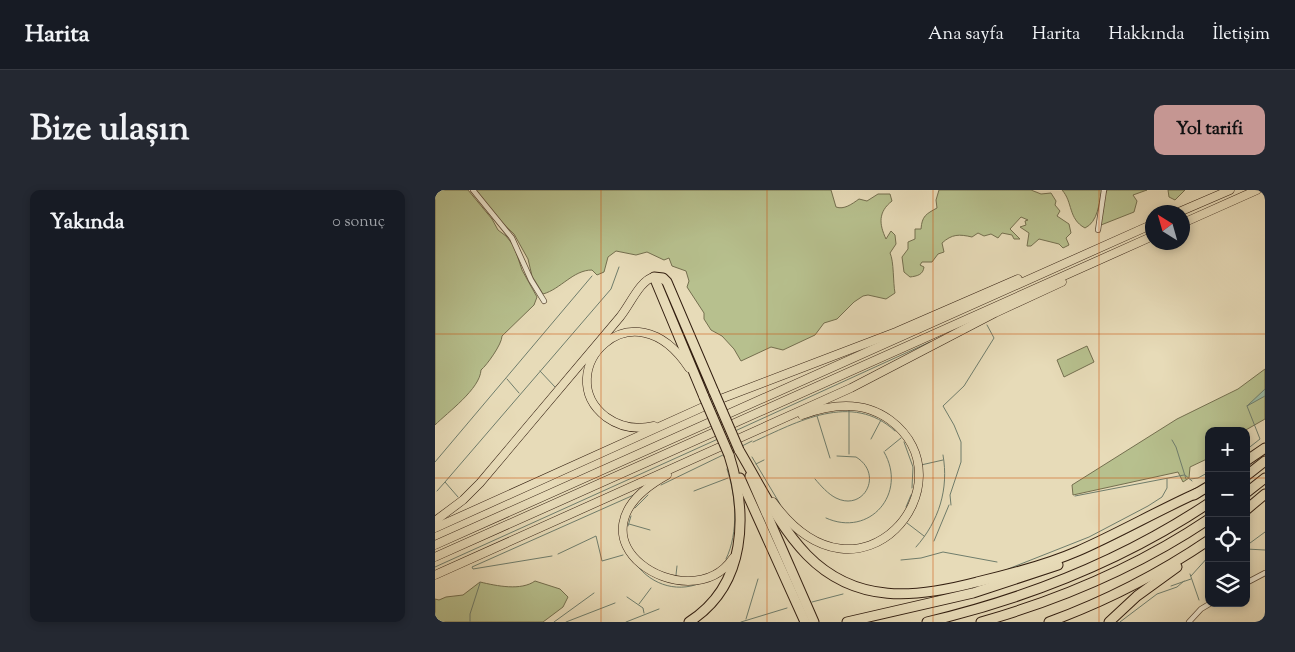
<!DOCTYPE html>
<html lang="tr">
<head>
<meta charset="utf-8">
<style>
	:root { --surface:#171b24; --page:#242831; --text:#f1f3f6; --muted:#9ea1a6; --line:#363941; --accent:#c59692 }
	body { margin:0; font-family:"Sorts Mill Goudy",serif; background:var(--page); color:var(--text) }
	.controls { position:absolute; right:15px; bottom:15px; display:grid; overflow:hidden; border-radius:10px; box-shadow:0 2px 8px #0003 }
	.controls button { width:45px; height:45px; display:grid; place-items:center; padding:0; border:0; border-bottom:1px solid var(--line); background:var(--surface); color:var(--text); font:25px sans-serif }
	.compass { position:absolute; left:710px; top:15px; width:45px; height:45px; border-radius:50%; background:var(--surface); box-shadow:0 2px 8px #0003; rotate:323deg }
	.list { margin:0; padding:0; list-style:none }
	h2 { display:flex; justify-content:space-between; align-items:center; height:65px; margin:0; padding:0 20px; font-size:21px }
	h2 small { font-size:16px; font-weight:400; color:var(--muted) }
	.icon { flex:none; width:28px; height:28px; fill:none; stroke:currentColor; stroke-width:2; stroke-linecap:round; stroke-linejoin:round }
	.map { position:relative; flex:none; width:830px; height:432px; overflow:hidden; border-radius:10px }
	header { display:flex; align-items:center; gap:30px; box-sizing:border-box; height:70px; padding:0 25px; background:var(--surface); border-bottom:1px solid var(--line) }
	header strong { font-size:24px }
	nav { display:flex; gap:28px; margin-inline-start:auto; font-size:18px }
	.intro { display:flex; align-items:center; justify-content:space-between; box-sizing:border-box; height:120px; padding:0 30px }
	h1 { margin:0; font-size:35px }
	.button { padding:12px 22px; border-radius:10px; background:var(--accent); color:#111; font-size:18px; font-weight:700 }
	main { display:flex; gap:30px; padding:0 30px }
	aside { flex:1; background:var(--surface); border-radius:10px; box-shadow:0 2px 8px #0003 }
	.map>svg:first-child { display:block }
</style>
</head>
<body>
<header>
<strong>Harita</strong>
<nav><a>Ana sayfa</a><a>Harita</a><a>Hakkında</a><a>İletişim</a></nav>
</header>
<div class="intro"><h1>Bize ulaşın</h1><a class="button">Yol tarifi</a></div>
<main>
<aside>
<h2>Yakında<small>0 sonuç</small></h2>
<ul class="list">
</ul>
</aside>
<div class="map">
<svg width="830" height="432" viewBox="0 0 830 432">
	<rect width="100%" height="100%" fill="#e7dbb8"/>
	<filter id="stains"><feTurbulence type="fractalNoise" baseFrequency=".004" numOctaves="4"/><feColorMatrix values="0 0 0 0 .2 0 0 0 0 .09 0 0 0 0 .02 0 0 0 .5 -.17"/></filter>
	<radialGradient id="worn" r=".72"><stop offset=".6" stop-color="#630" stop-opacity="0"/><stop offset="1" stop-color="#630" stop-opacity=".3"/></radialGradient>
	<!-- green -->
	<g fill="#b7c08e" stroke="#746f4f">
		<path d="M0,0h33l24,29 6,11 8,6 8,10 8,24 15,27 -3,8 -32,31c0,8 -15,29 -21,34 -1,19 -33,42 -46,55z"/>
		<path d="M41,0h355l5,17c8,3 16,-3 23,-8l8,2 11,-7h12l2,7c-14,11 -13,23 -6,38l5,-8 4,4 1,9 -6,9c4,8 3,30 5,40l-9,6 -18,-4 -5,1 -9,6 -17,17 -13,4 -9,12 -32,15 -12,-3 -30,14 -7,-12 -12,-13 -11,-6 -7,-11v-6l-17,-26 2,-6 -3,-10 -14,-5 -3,-8 -5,2 -17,-8 -11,3 -20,-4 -8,6 -4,15 -7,3 -5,-5c-19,0 -31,19 -49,24l-11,-18 -4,-17 -14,-25 -15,-14z"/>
		<path d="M504,0h92l10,4 10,-1 5,8 -1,4 5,6 -3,5 12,8 2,9 -5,5 3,7 -6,3 -4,-4 -20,-5 -8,7h-4l2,-13 -9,-6 6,-2 -1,-4 3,-1 -7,-3 -11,12 10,10h-6l-2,-4 -10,-2 -4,5 -7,-4 -7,2 -6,-3 -6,4c-13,-3 -20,-3 -30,6l2,9 -6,2 -6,8h-10l-2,3 4,2c-1,8 -7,9 -14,10l-6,-5 -2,-15 6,-8v-7l7,-3v-10h6c1,-13 5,-15 16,-21l-1,-8z"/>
		<path d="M627,0h40c-3,13 -4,32 -17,38 -17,-9 -12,-26 -23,-38z"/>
		<polygon points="672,0 712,0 698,5 702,11 699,22 666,35 667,12"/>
		<polygon points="733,0 750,0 740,10 734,7"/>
		<polygon points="652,156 659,172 629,187 622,170"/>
		<polygon points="830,179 830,229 809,241 774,241 774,268 755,277 754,288 748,292 743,282 638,305 637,295 742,229 803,199"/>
		<path d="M100,391l25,8 8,8 -5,10 -20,15h-108v-23l4,1 7,-3 17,-2 17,-13c17,4 41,9 55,-1z"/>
	</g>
	<!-- water -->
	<polygon fill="#98bca9" stroke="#6f7d6c" points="830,199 830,206 812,216"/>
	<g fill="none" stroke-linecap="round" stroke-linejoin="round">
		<!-- stream -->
		<g stroke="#6f7d6c" stroke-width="1">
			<polyline points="105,181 120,197"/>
			<polyline points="72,189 84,203"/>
			<polyline points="414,220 414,264"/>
			<polyline points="382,226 395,268"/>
			<polyline points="300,241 495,152"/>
			<polyline points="436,249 446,230"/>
			<polyline points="737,250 741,257 751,289"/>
			<path d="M318,252c44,-20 99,-51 142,-11"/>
			<polyline points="469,252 478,277 477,298"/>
			<polyline points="307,256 317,251"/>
			<polyline points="811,260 825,249 812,216"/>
			<polyline points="450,261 466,248"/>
			<polyline points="317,267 345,314"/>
			<polyline points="0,272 157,86"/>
			<polyline points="321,274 329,270"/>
			<polyline points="486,275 508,270"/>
			<polyline points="750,285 757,291"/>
			<path d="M380,289c6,7 13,15 21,19 28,14 48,-24 20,-41l-19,-1"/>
			<polyline points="755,289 763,288 774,282"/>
			<polyline points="10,292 176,99 184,77"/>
			<polyline points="226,295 290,264"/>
			<polyline points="2,301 10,292 23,307"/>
			<polyline points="259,301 293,288"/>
			<polyline points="640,306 749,285"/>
			<polyline points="516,315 515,305 526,272 526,252 519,235 508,216 529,196 559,148 552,135"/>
			<polyline points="471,317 476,305"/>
			<polyline points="200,318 213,305"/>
			<polyline points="187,328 195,312"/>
			<path d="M391,328c44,20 82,-25 58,-66"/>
			<polyline points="472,333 489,346"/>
			<polyline points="194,334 215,340"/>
			<polyline points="193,336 196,326"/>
			<polyline points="499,351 514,315"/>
			<polyline points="811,356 830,342"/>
			<path d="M481,357c23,-26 33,-58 27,-92"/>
			<polyline points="811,359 830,360"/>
			<polyline points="123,364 161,346 167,371 188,365"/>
			<polyline points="117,366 38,379 37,377 201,304"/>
			<path d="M291,369c13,-27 10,-63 1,-90"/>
			<polyline points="466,370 486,368 508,362 562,372"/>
			<path d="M201,374c16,22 44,30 69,17"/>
			<polyline points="0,377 283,249"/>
			<polyline points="573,379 654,347 713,316 727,307 732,298 732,289"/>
			<polyline points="755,384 764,410"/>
			<polyline points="241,385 242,376"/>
			<polyline points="756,386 774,366"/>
			<polyline points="736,396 756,389"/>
			<polyline points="192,407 208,418 209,423"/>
			<polyline points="377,412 408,404"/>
			<polyline points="204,414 216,398"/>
			<polyline points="311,429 323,389"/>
			<polyline points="35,432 35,424 45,393"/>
			<polyline points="119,432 159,403"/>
			<polyline points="131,432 180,413"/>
			<polyline points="191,432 224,419"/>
			<polyline points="306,432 352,418"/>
			<polyline points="685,432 722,404 742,397 749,391"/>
		</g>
		<defs>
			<g id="minor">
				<polyline points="38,0 77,48 96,90 109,111"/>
				<polyline points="663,40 669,0"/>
				<polyline points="811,393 830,383"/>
				<polyline points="754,432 766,419 776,413"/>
			</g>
			<g id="trunk">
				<polyline points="744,22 795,0"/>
				<polyline points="748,33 822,0"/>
				<path d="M219,236c-17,4 -34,1 -48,-9 -57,-44 26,-136 83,-49"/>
				<path d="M232,285c-114,63 23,147 66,83"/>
				<path d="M338,312c87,120 200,-20 117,-82 -27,-20 -59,-16 -88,-5"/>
				<path d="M0,331l28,-21 17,-17 140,-166c10,-12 20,-37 34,-40"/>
				<polyline points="0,338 288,208 461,142 583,89"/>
				<polyline points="0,355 718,34"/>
				<polyline points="0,367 718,46"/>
				<polyline points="0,385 416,198 560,123 627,92"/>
			</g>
			<g id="motorway">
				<polyline points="269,207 219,87 228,88 232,92 279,202"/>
				<path d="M304,260c21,35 39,75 68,105 49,50 109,43 170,27 34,-8 69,-17 101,-31 41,-18 79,-40 119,-58"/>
				<polyline points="811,271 830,258"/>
				<polyline points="315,286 379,432"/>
				<polyline points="811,286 830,271"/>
				<polyline points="305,288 370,432"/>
				<polyline points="811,303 830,288"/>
				<polyline points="759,305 774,296"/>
				<polyline points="811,320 830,304"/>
				<path d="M254,432c58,-37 59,-108 40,-167"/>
				<polyline points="412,432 538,403 623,375"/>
				<path d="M492,432c101,-24 195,-61 282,-119"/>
				<path d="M546,432c81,-23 158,-56 228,-103"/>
				<path d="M614,432c57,-21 110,-48 160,-82"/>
				<polyline points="674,432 702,406 742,377"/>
			</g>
		</defs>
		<!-- minor casing -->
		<use href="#minor" stroke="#5f4d3a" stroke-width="6"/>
		<!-- trunk casing -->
		<use href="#trunk" stroke="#321e10" stroke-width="9"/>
		<!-- motorway casing -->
		<use href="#motorway" stroke="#321e10" stroke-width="11"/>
		<!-- minor -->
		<use href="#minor" stroke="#efe8d1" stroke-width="4.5"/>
		<!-- trunk -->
		<use href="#trunk" stroke="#e7dbb8" stroke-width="8"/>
		<!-- motorway -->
		<use href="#motorway" stroke="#e7dbb8" stroke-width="9"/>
		<defs>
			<g id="motorway-bridge">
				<polyline points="279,202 304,260"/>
				<polyline points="269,207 294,265"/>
			</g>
		</defs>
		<!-- motorway-bridge casing -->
		<use href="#motorway-bridge" stroke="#321e10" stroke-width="11" stroke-linecap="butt"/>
		<!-- motorway-bridge -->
		<use href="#motorway-bridge" stroke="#e7dbb8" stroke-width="9"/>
	</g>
	<!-- grid -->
	<path fill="none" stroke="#cd500d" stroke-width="1" stroke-opacity="0.55" d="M166,0v432M332,0v432M498,0v432M664,0v432M0,144h830M0,288h774M811,288h19"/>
	<rect width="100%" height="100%" filter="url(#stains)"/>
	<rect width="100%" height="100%" fill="url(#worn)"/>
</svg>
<div class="controls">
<button>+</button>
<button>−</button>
<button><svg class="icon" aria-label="locate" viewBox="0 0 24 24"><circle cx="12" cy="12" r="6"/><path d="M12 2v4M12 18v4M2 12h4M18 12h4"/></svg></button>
<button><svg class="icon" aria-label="layers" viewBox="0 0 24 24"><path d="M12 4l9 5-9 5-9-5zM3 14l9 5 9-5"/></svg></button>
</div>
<svg class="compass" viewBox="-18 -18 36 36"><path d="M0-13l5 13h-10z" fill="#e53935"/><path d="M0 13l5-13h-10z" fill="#9ea1a6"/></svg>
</div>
</main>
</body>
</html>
